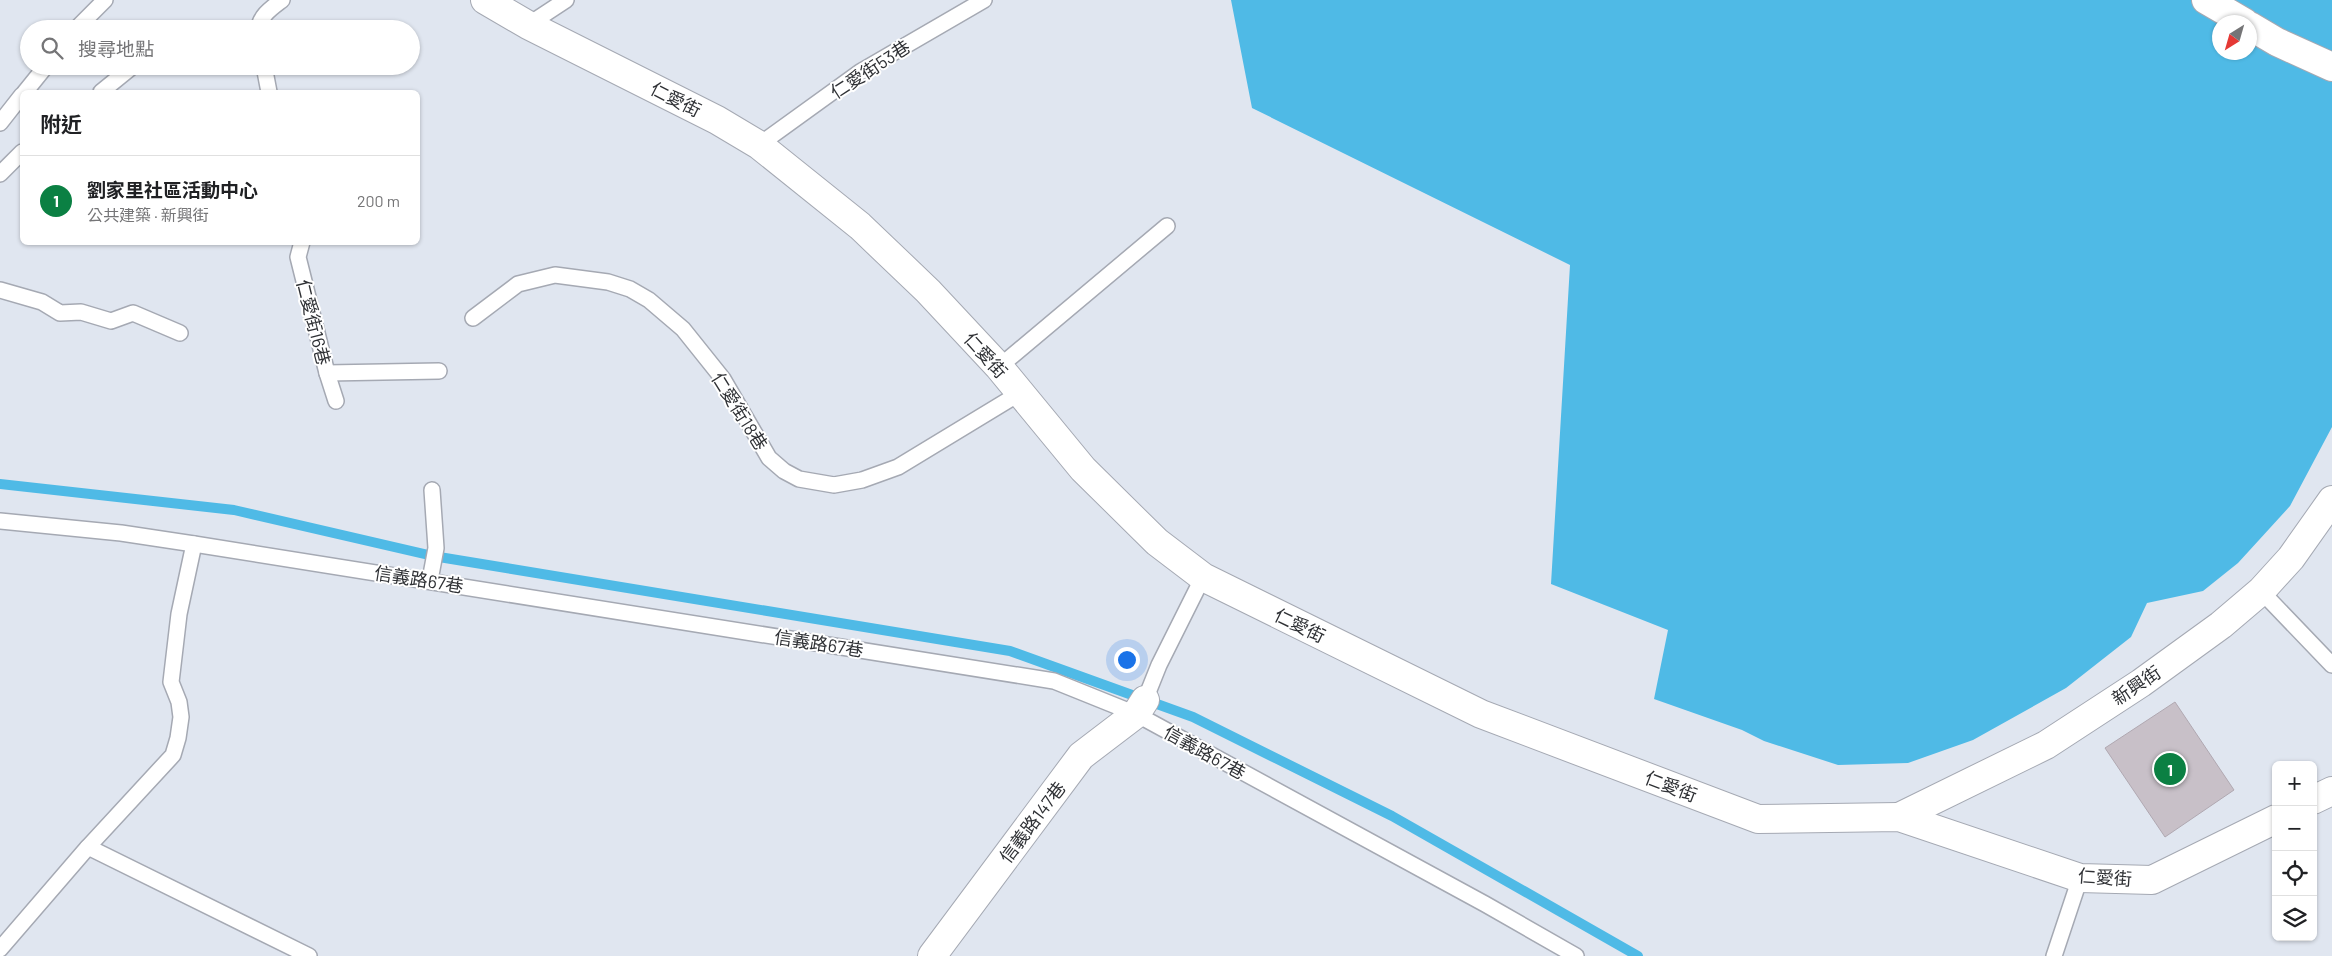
<!DOCTYPE html>
<html lang="zh-TW">
<head>
<meta charset="utf-8">
<style>
	:root { --surface:#fff; --page:#f2f2f2; --text:#202124; --muted:#757577; --line:#e0e0e0; --accent:#0b8043 }
	body { margin:0; font-family:Barlow,"Noto Sans TC",sans-serif; background:var(--page); color:var(--text) }
	.controls { position:absolute; right:15px; bottom:15px; display:grid; overflow:hidden; border-radius:8px; box-shadow:0 1px 4px #0004 }
	.controls button { width:45px; height:45px; display:grid; place-items:center; padding:0; border:0; border-bottom:1px solid var(--line); background:var(--surface); color:var(--text); font:25px sans-serif }
	.compass { position:absolute; left:2212px; top:15px; width:45px; height:45px; border-radius:50%; background:var(--surface); box-shadow:0 1px 4px #0004; rotate:217deg }
	.you { position:absolute; left:1126px; top:659px; width:18px; height:18px; margin:-12px; border:4px solid #fff; border-radius:50%; background:#1a73e8; box-shadow:0 0 0 8px #1a73e833 }
	.badge { display:grid; place-items:center; width:32px; height:32px; border-radius:50%; background:var(--accent); color:#fff; font-size:16px; font-weight:700 }
	.pin { position:absolute; translate:-50% -50%; border:2px solid #fff; box-shadow:0 1px 5px #0006 }
	.list { margin:0; padding:0; list-style:none }
	h2 { display:flex; justify-content:space-between; align-items:center; height:65px; margin:0; padding:0 20px; font-size:21px }
	h2 small { font-size:16px; font-weight:400; color:var(--muted) }
	.list li { display:grid; grid-template-columns:32px 1fr auto; gap:15px; align-items:center; box-sizing:border-box; height:90px; padding:0 20px; border-top:1px solid var(--line) }
	.list b { display:block; font-size:19px; white-space:nowrap }
	.list p { margin:0; font-size:16px; white-space:nowrap; color:var(--muted) }
	.list em { font-size:16px; font-style:normal; color:var(--muted) }
	.icon { flex:none; width:28px; height:28px; fill:none; stroke:currentColor; stroke-width:2; stroke-linecap:round; stroke-linejoin:round }
	.map { position:relative; flex:none; width:2332px; height:956px; overflow:hidden }
	.search { position:absolute; background:var(--surface); box-shadow:0 1px 4px #0004; left:20px; top:20px; width:400px; height:55px; display:flex; align-items:center; gap:12px; box-sizing:border-box; padding:0 18px; border-radius:28px; color:var(--muted); font-size:19px }
	.panel { position:absolute; background:var(--surface); box-shadow:0 1px 4px #0004; left:20px; top:90px; width:400px; height:155px; border-radius:8px }
	.map>svg:first-child { display:block }
</style>
</head>
<body>
<div class="map">
<svg width="2332" height="956" viewBox="0 0 2332 956">
	<rect width="100%" height="100%" fill="#e0e6f0"/>
	<!-- water -->
	<path fill="#4fbae6" fill-rule="evenodd" d="M1231,0h1101v427l-42,79 -52,57 -35,28 -56,12 -16,34 -65,51 -93,52 -65,23 -70,2 -74,-24 -22,-11 -88,-31 14,-69 -117,-46 19,-319 -318,-157zM2220,22h30v30h-30z"/>
	<g fill="none" stroke-linecap="round" stroke-linejoin="round">
		<!-- stream -->
		<polyline stroke="#4fbae6" stroke-width="10" points="0,484 234,510 433,556 1010,651 1193,717 1392,816 1638,956"/>
	</g>
	<!-- building -->
	<polygon fill="#c8c0c8" stroke="#b0a8b1" points="2175,702 2234,790 2165,837 2105,748"/>
	<g fill="none" stroke-linecap="round" stroke-linejoin="round">
		<defs>
			<g id="lane">
				<polyline points="528,25 566,0"/>
				<polyline points="76,29 105,0"/>
				<path d="M259,29c0,-13 14,-22 23,-29"/>
				<polyline points="264,66 269,92"/>
				<polyline points="25,92 46,66"/>
				<polyline points="101,92 133,66"/>
				<polyline points="0,123 22,95"/>
				<polyline points="759,145 860,72 984,0"/>
				<polyline points="0,174 22,152"/>
				<polyline points="302,242 298,257 327,373 336,401"/>
				<polyline points="0,290 42,302 60,313 81,312 111,321 133,313 180,333"/>
				<polyline points="473,318 518,284 555,275 608,282 630,289 649,300 683,329 723,379 769,458 784,471 799,479 834,485 862,480 898,467 1020,393"/>
				<polyline points="999,367 1167,226"/>
				<polyline points="327,373 439,371"/>
				<polyline points="0,521 121,533 194,544 1054,681 1136,714 1485,904 1576,956"/>
				<polyline points="430,580 436,548 432,490"/>
				<polyline points="2261,591 2332,665"/>
				<polyline points="1145,700 1159,665 1203,577"/>
				<polyline points="88,847 309,956"/>
				<polyline points="0,949 88,847 173,755 178,738 181,717 179,702 171,682 179,614 194,544"/>
				<polyline points="2054,956 2080,878"/>
			</g>
			<g id="street">
				<polyline points="485,0 528,25 717,120 759,145 860,226 928,291 999,367 1083,469 1157,542 1203,577 1481,714 1758,819 1899,817 2080,878 2152,880 2276,819"/>
				<polyline points="2206,0 2244,22"/>
				<polyline points="2250,26 2277,42 2332,67"/>
				<polyline points="2313,800 2332,791"/>
				<polyline points="1899,817 2046,745 2141,683 2221,625 2261,591 2291,558 2332,500"/>
				<polyline points="932,956 1081,756 1136,714 1145,700"/>
			</g>
		</defs>
		<!-- lane casing -->
		<use href="#lane" stroke="#a5a9b3" stroke-width="18"/>
		<!-- street casing -->
		<use href="#street" stroke="#a5a9b3" stroke-width="30"/>
		<!-- lane -->
		<use href="#lane" stroke="#fff" stroke-width="15"/>
		<!-- street -->
		<use href="#street" stroke="#fff" stroke-width="28"/>
	</g>
	<g text-anchor="middle" dominant-baseline="central" stroke-width="4" stroke-linejoin="round" paint-order="stroke">
		<!-- street labels -->
		<g font-size="18" fill="#2f3135" stroke="#fff">
			<text transform="translate(870 69) rotate(-33)">仁愛街53巷</text>
			<text transform="translate(676 99) rotate(27)">仁愛街</text>
			<text transform="translate(314 322) rotate(76)">仁愛街16巷</text>
			<text transform="translate(986 355) rotate(48)">仁愛街</text>
			<text transform="translate(740 411) rotate(58)">仁愛街18巷</text>
			<text transform="translate(419 579) rotate(9)">信義路67巷</text>
			<text transform="translate(1300 625) rotate(26)">仁愛街</text>
			<text transform="translate(819 643) rotate(9)">信義路67巷</text>
			<text transform="translate(2136 685) rotate(-34)">新興街</text>
			<text transform="translate(1205 752) rotate(29)">信義路67巷</text>
			<text transform="translate(1671 786) rotate(21)">仁愛街</text>
			<text transform="translate(1032 822) rotate(-53)">信義路147巷</text>
			<text transform="translate(2105 877) rotate(4)">仁愛街</text>
		</g>
	</g>
</svg>
<div class="controls">
<button>+</button>
<button>−</button>
<button><svg class="icon" aria-label="locate" viewBox="0 0 24 24"><circle cx="12" cy="12" r="6"/><path d="M12 2v4M12 18v4M2 12h4M18 12h4"/></svg></button>
<button><svg class="icon" aria-label="layers" viewBox="0 0 24 24"><path d="M12 4l9 5-9 5-9-5zM3 14l9 5 9-5"/></svg></button>
</div>
<svg class="compass" viewBox="-18 -18 36 36"><path d="M0-13l5 13h-10z" fill="#e53935"/><path d="M0 13l5-13h-10z" fill="#757577"/></svg>
<div class="you"></div>
<div class="pin badge" style="left:2170px;top:769px">1</div>
<div class="search"><svg class="icon" aria-label="search" viewBox="0 0 24 24"><circle cx="10" cy="10" r="6"/><path d="M15 15l6 6"/></svg>搜尋地點</div>
<section class="panel">
<h2>附近<small></small></h2>
<ul class="list">
<li><span class="badge">1</span><div><b>劉家里社區活動中心</b><p>公共建築 · 新興街</p></div><em>200 m</em></li>
</ul>
</section>
</div>
</body>
</html>
